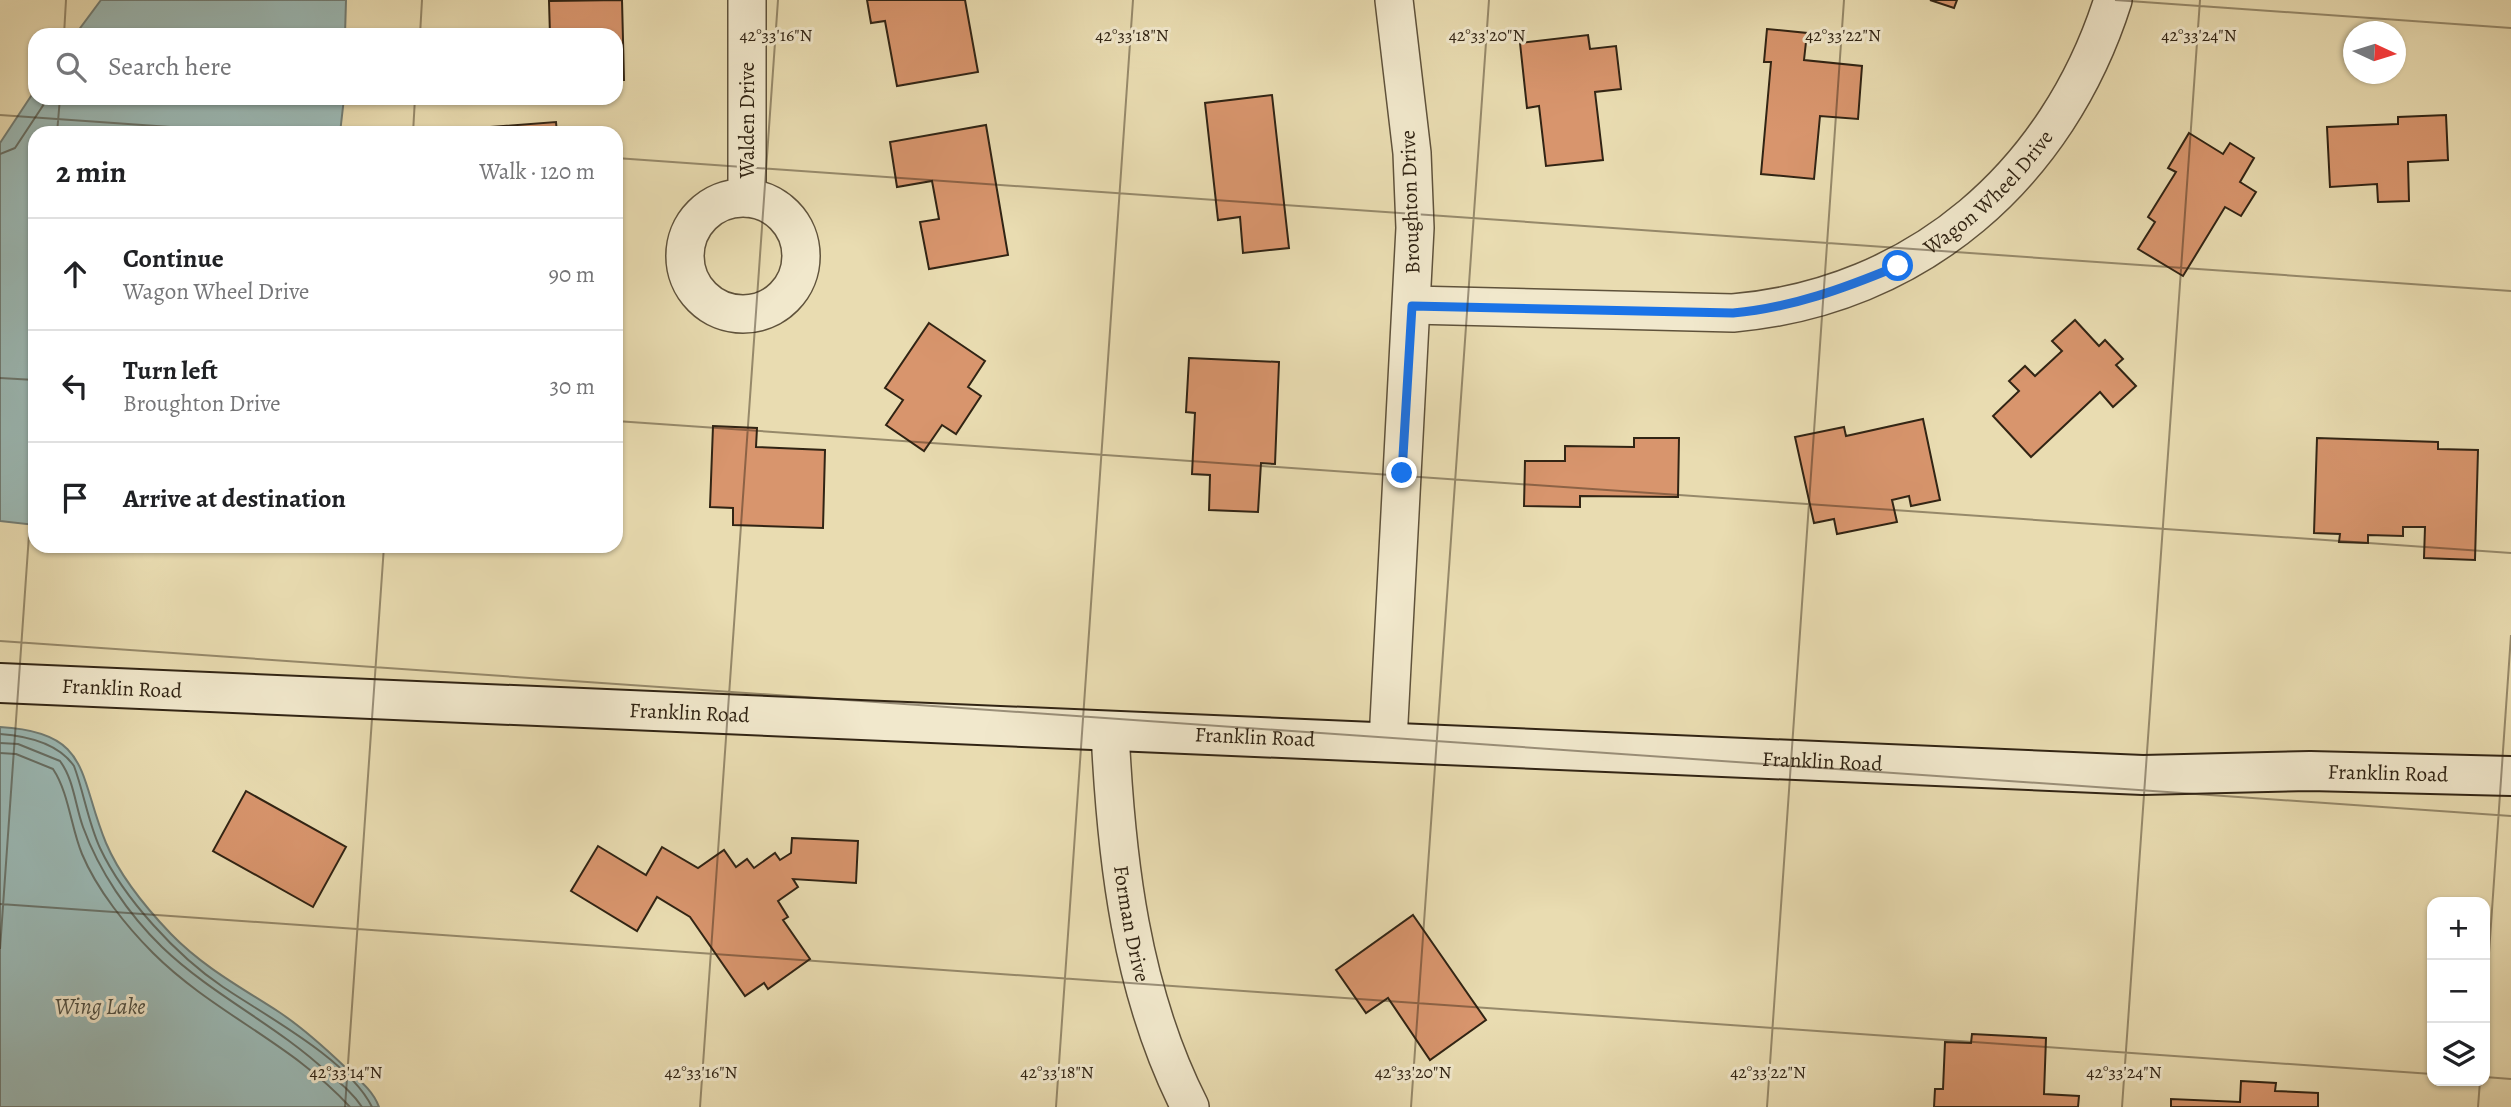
<!DOCTYPE html>
<html lang="en">
<head>
<meta charset="utf-8">
<style>
	:root { --surface:#fff; --page:#f6f6f6; --text:#202124; --muted:#757577; --line:#e0e0e0 }
	body { margin:0; font-family:Alegreya,serif; background:var(--page); color:var(--text) }
	.controls { position:absolute; right:21px; bottom:21px; display:grid; overflow:hidden; border-radius:14px; box-shadow:0 2px 5px #0004 }
	.controls button { width:63px; height:63px; display:grid; place-items:center; padding:0; border:0; border-bottom:2px solid var(--line); background:var(--surface); color:var(--text); font:35px sans-serif }
	.compass { position:absolute; left:2343px; top:21px; width:63px; height:63px; border-radius:50%; background:var(--surface); box-shadow:0 2px 5px #0004; rotate:94deg }
	.stop { position:absolute; width:21px; height:21px; margin:-16px; border:5px solid #1a73e8; border-radius:50%; background:#fff }
	.stop.end { background:#1a73e8; border-color:#fff; box-shadow:0 2px 7px #0008 }
	.list { margin:0; padding:0; list-style:none }
	h2 { display:flex; justify-content:space-between; align-items:center; height:91px; margin:0; padding:0 28px; font-size:30px }
	h2 small { font-size:23px; font-weight:400; color:var(--muted) }
	.list li { display:grid; grid-template-columns:46px 1fr auto; gap:21px; align-items:center; box-sizing:border-box; height:112px; padding:0 28px; border-top:2px solid var(--line) }
	.list b { display:block; font-size:26px; white-space:nowrap }
	.list p { margin:0; font-size:23px; white-space:nowrap; color:var(--muted) }
	.list em { font-size:23px; font-style:normal; color:var(--muted) }
	.icon { flex:none; width:38px; height:38px; fill:none; stroke:currentColor; stroke-width:2; stroke-linecap:round; stroke-linejoin:round }
	.map { position:relative; flex:none; width:2511px; height:1107px; overflow:hidden }
	.search { position:absolute; background:var(--surface); box-shadow:0 2px 5px #0004; left:28px; top:28px; width:595px; height:77px; display:flex; align-items:center; gap:18px; box-sizing:border-box; padding:0 24px; border-radius:21px; color:var(--muted); font-size:26px }
	.panel { position:absolute; background:var(--surface); box-shadow:0 2px 5px #0004; left:28px; top:126px; width:595px; height:427px; border-radius:21px }
	.map>svg:first-child { display:block }
</style>
</head>
<body>
<div class="map">
<svg width="2511" height="1107" viewBox="0 0 2511 1107">
	<rect width="100%" height="100%" fill="#e9dcb1"/>
	<filter id="stains"><feTurbulence type="fractalNoise" baseFrequency=".00286" numOctaves="4"/><feColorMatrix values="0 0 0 0 .2 0 0 0 0 .09 0 0 0 0 .02 0 0 0 .5 -.17"/></filter>
	<radialGradient id="worn" r=".72"><stop offset=".6" stop-color="#630" stop-opacity="0"/><stop offset="1" stop-color="#630" stop-opacity=".3"/></radialGradient>
	<!-- water -->
	<g fill="#9bb9b5" stroke="#717d75" stroke-width="2">
		<polygon points="101,0 346,0 345,35 75,35"/>
		<polygon points="35,90 35,98 344,98 340,133 35,133 35,525 0,521 0,143"/>
		<path d="M0,727c92,5 78,49 106,116 14,33 41,66 65,91 32,33 71,54 108,78 24,16 45,35 66,55 13,12 28,23 34,40h-379z"/>
	</g>
	<g fill="none" stroke-linecap="round" stroke-linejoin="round">
		<!-- shore -->
		<g stroke="#666e64" stroke-width="2">
			<polyline points="0,154 15,148 48,98"/>
			<path d="M0,734c27,2 58,9 74,32 10,27 14,56 26,82 24,51 77,108 123,139 43,29 126,73 149,120"/>
			<path d="M0,743l18,1 42,17c14,19 15,44 23,66 16,44 45,87 79,120 51,49 115,78 166,126 12,10 25,20 34,34"/>
			<path d="M0,753l16,1 37,15c16,24 18,59 29,85 15,36 45,73 71,99 60,60 140,91 197,154"/>
		</g>
	</g>
	<!-- building -->
	<g fill="#d8956d" stroke="#312414" stroke-width="2">
		<polygon points="622,0 624,80 616,80 616,35 550,35 549,1"/>
		<polygon points="867,0 965,0 978,72 897,86 885,21 871,23"/>
		<polygon points="1930,0 1957,0 1954,8"/>
		<polygon points="1767,29 1807,33 1804,60 1862,66 1858,119 1820,116 1814,179 1761,174 1771,62 1764,62"/>
		<polygon points="1588,35 1590,49 1616,46 1621,89 1595,92 1603,160 1546,166 1539,106 1527,108 1520,43"/>
		<polygon points="1272,95 1289,248 1243,253 1240,217 1218,220 1205,103"/>
		<polygon points="2446,115 2448,160 2408,162 2409,201 2378,202 2377,184 2330,187 2327,127 2398,124 2398,117"/>
		<polygon points="556,122 557,133 452,133 451,130"/>
		<polygon points="986,125 1008,255 929,269 920,222 939,219 932,181 897,187 890,142"/>
		<polygon points="2189,133 2223,154 2230,143 2254,158 2240,182 2256,192 2241,216 2225,207 2183,276 2138,249 2155,222 2148,217 2176,172 2168,168"/>
		<polygon points="2075,320 2099,346 2105,340 2123,359 2116,365 2136,386 2113,407 2100,392 2031,457 1993,416 2019,391 2009,381 2025,366 2035,376 2062,351 2052,341"/>
		<polygon points="929,323 985,361 968,387 981,396 956,434 942,425 924,451 886,425 903,400 885,388"/>
		<polygon points="1189,358 1279,362 1275,464 1261,463 1258,512 1209,510 1210,475 1192,474 1195,413 1186,412"/>
		<polygon points="1923,419 1940,500 1911,506 1909,496 1892,500 1897,522 1837,534 1834,519 1814,523 1795,437 1844,427 1846,436"/>
		<polygon points="713,426 757,428 756,447 825,450 823,528 733,525 733,508 710,507"/>
		<polygon points="1634,438 1679,438 1678,497 1580,496 1580,507 1524,506 1525,461 1565,461 1565,446 1634,447"/>
		<polygon points="2317,438 2438,442 2438,449 2478,450 2475,560 2424,558 2425,527 2403,527 2403,536 2368,535 2368,543 2339,542 2340,534 2314,533"/>
		<polygon points="246,791 346,847 313,907 213,851"/>
		<polygon points="792,838 858,841 856,883 793,879 798,887 778,901 788,917 783,920 810,959 768,989 764,983 745,996 690,917 657,897 637,931 571,891 598,846 646,875 662,847 698,868 724,850 736,867 747,859 754,868 775,853 780,860 791,853"/>
		<polygon points="1413,915 1486,1020 1430,1060 1388,998 1366,1013 1336,970"/>
		<polygon points="1972,1034 2046,1038 2044,1094 2079,1096 2078,1107 1934,1107 1935,1089 1943,1089 1945,1042 1971,1043"/>
		<polygon points="2241,1081 2276,1083 2275,1091 2318,1093 2318,1107 2171,1107 2171,1099 2240,1102"/>
	</g>
	<g fill="none" stroke-linecap="round" stroke-linejoin="round">
		<defs>
			<g id="street">
				<polyline points="747,198 747,0"/>
				<circle cx="743" cy="256" r="58"/>
				<path id="s1" d="M1412,305l321,8c185,-16 325,-139 380,-313"/>
				<path id="s2" d="M1110,731c6,128 21,260 80,376"/>
				<polyline points="1388,741 1415,228 1412,153 1394,0"/>
			</g>
			<g id="secondary">
				<path id="s3" d="M0,683l2143,92 167,-4 201,5"/>
			</g>
		</defs>
		<!-- street casing -->
		<use href="#street" stroke="#5f523b" stroke-width="40"/>
		<!-- secondary casing -->
		<use href="#secondary" stroke="#312414" stroke-width="42"/>
		<!-- street -->
		<use href="#street" stroke="#f1e8cc" stroke-width="37"/>
		<!-- secondary -->
		<use href="#secondary" stroke="#f1e8cc" stroke-width="38"/>
	</g>
	<g fill="none" stroke-linecap="round" stroke-linejoin="round">
		<!-- route -->
		<path stroke="#1a73e8" stroke-width="9" d="M1402,473l10,-167 321,7c58,-5 112,-25 165,-47"/>
	</g>
	<!-- ticks -->
	<path fill="none" stroke="#312414" stroke-width="2" stroke-opacity="0.45" d="M2115,0l396,28M64,35l2,-35M420,35l2,-35M0,115l257,18M57,133l3,-35M413,133l2,-35M616,158l1895,133M0,378l35,2M616,421l1895,132M0,641l2511,175M0,904l2432,170M0,949l35,-500M2485,1011l26,-376M2485,1077l26,2M345,1107l39,-561M700,1107l78,-1107M1056,1107l77,-1107M1411,1107l78,-1107M1767,1107l77,-1107M2122,1107l78,-1107M2478,1107l2,-26"/>
	<g text-anchor="middle" dominant-baseline="central" stroke-width="6" stroke-linejoin="round" paint-order="stroke">
		<!-- street labels -->
		<g font-size="21" fill="#312414" stroke="#f1e8cc">
			<text transform="translate(747 120) rotate(-90)">Walden Drive</text>
			<text stroke="none"><textPath href="#s1" startOffset="611">Wagon Wheel Drive</textPath></text>
			<text transform="translate(1410 202) rotate(-92)">Broughton Drive</text>
			<text stroke="none"><textPath href="#s3" startOffset="122">Franklin Road</textPath></text>
			<text stroke="none"><textPath href="#s3" startOffset="690">Franklin Road</textPath></text>
			<text stroke="none"><textPath href="#s3" startOffset="1256">Franklin Road</textPath></text>
			<text stroke="none"><textPath href="#s3" startOffset="1824">Franklin Road</textPath></text>
			<text stroke="none"><textPath href="#s3" startOffset="2390">Franklin Road</textPath></text>
			<text stroke="none"><textPath href="#s2" startOffset="194">Forman Drive</textPath></text>
		</g>
		<!-- water labels -->
		<g font-size="23" font-style="italic" fill="#515144" stroke="#f1e8cc">
			<text x="100" y="1006">Wing Lake</text>
		</g>
	</g>
	<g font-size="18" text-anchor="middle" fill="#312414" stroke="#f1e8cc" stroke-width="6" stroke-linejoin="round" paint-order="stroke">
		<text x="776" y="41">42°33'16"N</text>
		<text x="1132" y="41">42°33'18"N</text>
		<text x="1487" y="41">42°33'20"N</text>
		<text x="1843" y="41">42°33'22"N</text>
		<text x="2199" y="41">42°33'24"N</text>
		<text x="346" y="1078">42°33'14"N</text>
		<text x="701" y="1078">42°33'16"N</text>
		<text x="1057" y="1078">42°33'18"N</text>
		<text x="1413" y="1078">42°33'20"N</text>
		<text x="1768" y="1078">42°33'22"N</text>
		<text x="2124" y="1078">42°33'24"N</text>
	</g>
	<rect width="100%" height="100%" filter="url(#stains)"/>
	<rect width="100%" height="100%" fill="url(#worn)"/>
</svg>
<div class="controls">
<button>+</button>
<button>−</button>
<button><svg class="icon" aria-label="layers" viewBox="0 0 24 24"><path d="M12 4l9 5-9 5-9-5zM3 14l9 5 9-5"/></svg></button>
</div>
<svg class="compass" viewBox="-18 -18 36 36"><path d="M0-13l5 13h-10z" fill="#e53935"/><path d="M0 13l5-13h-10z" fill="#757577"/></svg>
<div class="stop" style="left:1898px;top:266px"></div>
<div class="stop end" style="left:1402px;top:473px"></div>
<div class="search"><svg class="icon" aria-label="search" viewBox="0 0 24 24"><circle cx="10" cy="10" r="6"/><path d="M15 15l6 6"/></svg>Search here</div>
<section class="panel">
<h2>2 min<small>Walk · 120 m</small></h2>
<ul class="list">
<li><svg class="icon" aria-label="ahead" viewBox="0 0 24 24"><path d="M12 20V5M6 11l6-6 6 6"/></svg><div><b>Continue</b><p>Wagon Wheel Drive</p></div><em>90 m</em></li>
<li><svg class="icon" aria-label="left" viewBox="0 0 24 24"><path d="M17 20v-9H6M10 6l-5 5 5 5"/></svg><div><b>Turn left</b><p>Broughton Drive</p></div><em>30 m</em></li>
<li><svg class="icon" aria-label="arrive" viewBox="0 0 24 24"><path d="M6 21V4h12l-3 4 3 4H6"/></svg><div><b>Arrive at destination</b></div></li>
</ul>
</section>
</div>
</body>
</html>
